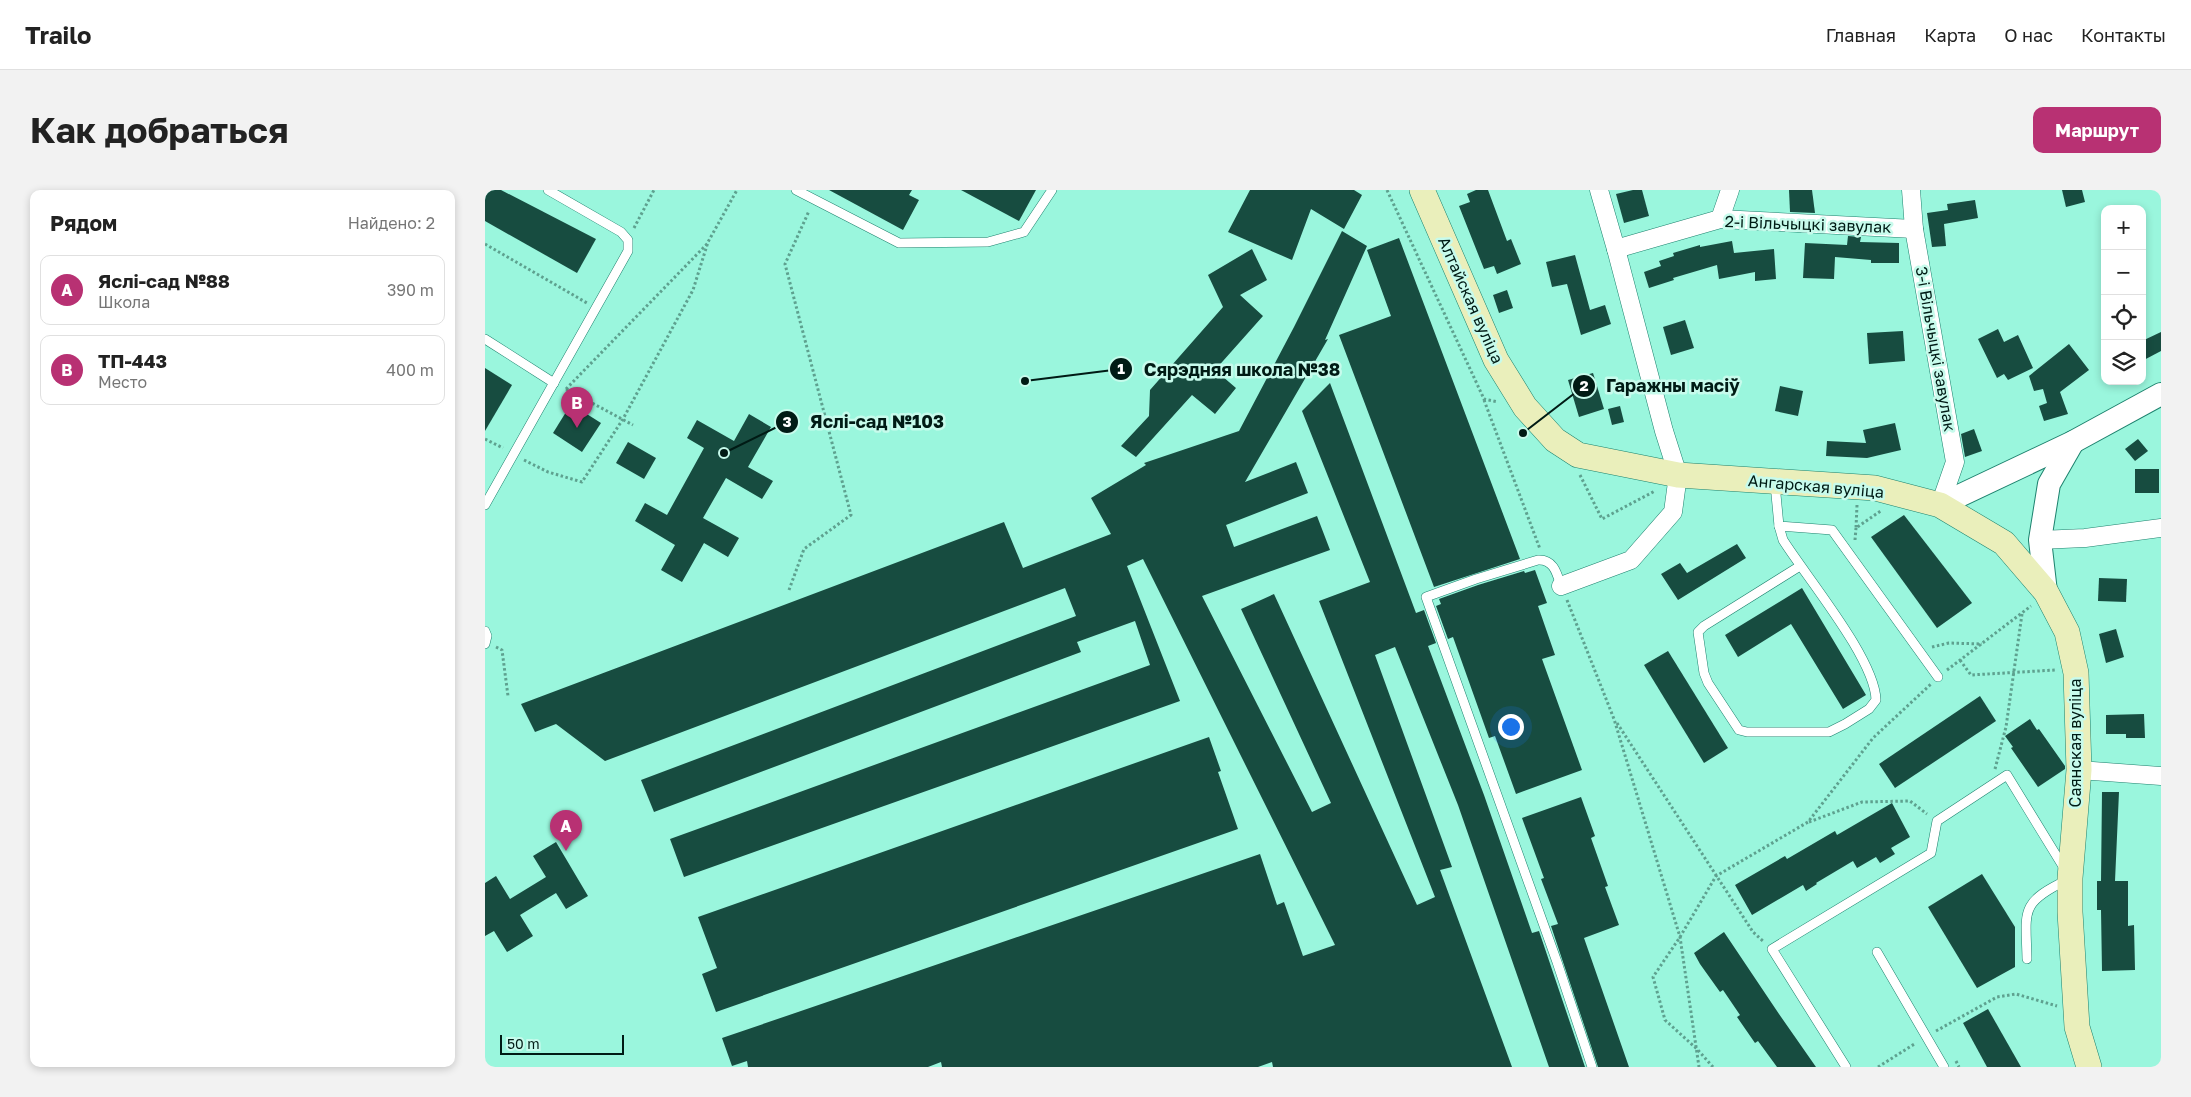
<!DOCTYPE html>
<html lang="ru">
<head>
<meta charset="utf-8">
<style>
	:root { --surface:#fff; --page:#f2f2f2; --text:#222; --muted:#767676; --line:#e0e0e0; --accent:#b83173 }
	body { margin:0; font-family:"Golos Text",sans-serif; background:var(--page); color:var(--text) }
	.controls { position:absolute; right:15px; top:15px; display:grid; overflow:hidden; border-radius:10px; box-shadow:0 2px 8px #0003 }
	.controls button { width:45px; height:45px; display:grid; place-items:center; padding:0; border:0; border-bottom:1px solid var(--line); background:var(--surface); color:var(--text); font:25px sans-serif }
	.scale { position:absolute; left:15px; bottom:12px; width:124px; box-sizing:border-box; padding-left:5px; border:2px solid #001b15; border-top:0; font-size:14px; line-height:18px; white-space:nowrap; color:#001b15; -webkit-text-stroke:4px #c7fbec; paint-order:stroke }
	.you { position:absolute; left:1025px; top:536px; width:18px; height:18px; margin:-12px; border:4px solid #fff; border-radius:50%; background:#1a73e8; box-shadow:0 0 0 8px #1a73e833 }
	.badge { display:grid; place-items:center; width:32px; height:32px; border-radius:50%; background:var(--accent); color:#fff; font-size:16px; font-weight:700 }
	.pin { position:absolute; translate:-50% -41px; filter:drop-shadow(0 1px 2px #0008) }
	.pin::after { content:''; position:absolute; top:26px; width:18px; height:15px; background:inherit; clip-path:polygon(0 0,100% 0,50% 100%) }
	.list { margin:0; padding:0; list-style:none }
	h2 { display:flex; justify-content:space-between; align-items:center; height:65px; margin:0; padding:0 20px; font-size:21px }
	h2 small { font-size:16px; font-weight:400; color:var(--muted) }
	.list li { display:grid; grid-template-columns:32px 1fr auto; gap:15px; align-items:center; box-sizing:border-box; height:70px; margin:0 10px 10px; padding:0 10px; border:1px solid var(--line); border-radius:10px }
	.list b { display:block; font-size:19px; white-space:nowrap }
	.list p { margin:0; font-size:16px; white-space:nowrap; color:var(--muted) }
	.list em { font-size:16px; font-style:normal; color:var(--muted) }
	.icon { flex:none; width:28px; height:28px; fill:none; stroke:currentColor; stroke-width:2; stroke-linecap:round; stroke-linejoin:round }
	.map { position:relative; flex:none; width:1676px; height:877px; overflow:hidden; border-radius:10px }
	header { display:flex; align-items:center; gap:30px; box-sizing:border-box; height:70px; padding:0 25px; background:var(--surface); border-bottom:1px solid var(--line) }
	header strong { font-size:24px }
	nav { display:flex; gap:28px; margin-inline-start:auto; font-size:18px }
	.intro { display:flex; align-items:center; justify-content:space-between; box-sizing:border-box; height:120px; padding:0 30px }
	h1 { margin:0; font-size:35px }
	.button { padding:12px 22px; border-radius:10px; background:var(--accent); color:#fff; font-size:18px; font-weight:700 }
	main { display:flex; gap:30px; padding:0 30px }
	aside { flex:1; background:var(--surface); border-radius:10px; box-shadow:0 2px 8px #0003 }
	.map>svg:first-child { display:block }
</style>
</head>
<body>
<header>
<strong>Trailo</strong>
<nav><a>Главная</a><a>Карта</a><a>О нас</a><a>Контакты</a></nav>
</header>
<div class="intro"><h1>Как добраться</h1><a class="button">Маршрут</a></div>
<main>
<aside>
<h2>Рядом<small>Найдено: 2</small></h2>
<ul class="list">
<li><span class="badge">A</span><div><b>Яслі-сад №88</b><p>Школа</p></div><em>390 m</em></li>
<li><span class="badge">B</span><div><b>ТП-443</b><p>Место</p></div><em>400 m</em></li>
</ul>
</aside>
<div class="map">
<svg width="1676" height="877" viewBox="0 0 1676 877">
	<rect width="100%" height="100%" fill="#9af6dd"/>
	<!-- building -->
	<g fill="#174c40">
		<polygon points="0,0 16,0 111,49 92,83 0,31"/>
		<polygon points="344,0 427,0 424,5 434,10 418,40"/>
		<polygon points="476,0 551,0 534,31"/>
		<polygon points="765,0 869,0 877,5 859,39 826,19 807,70 743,42"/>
		<polygon points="991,0 1003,0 1022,51 1026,49 1036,74 1012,84 1009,76 999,79 974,16 985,12 982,4"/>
		<polygon points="1148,0 1157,0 1164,26 1139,33 1131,4"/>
		<polygon points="1304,0 1327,0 1330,23 1305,22"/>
		<polygon points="1577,0 1597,0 1600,12 1581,17"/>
		<polygon points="1490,10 1493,28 1459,34 1461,56 1447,57 1442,23 1463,20 1462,14"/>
		<polygon points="857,41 882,56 840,150 843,149 760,292 811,272 823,303 741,335 749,357 832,326 845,360 717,406 827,622 846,613 756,419 789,404 932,715 950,707 834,411 885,392 817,221 845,193 931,423 939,420 951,453 943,456 999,605 1047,743 1054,741 1100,877 1064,877 973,615 910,457 890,465 967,677 955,680 1027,877 788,877 787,872 773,877 457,877 456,872 443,877 263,877 262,871 247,876 237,848 775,664 792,715 799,712 818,766 850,755 658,369 642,376 695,511 199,687 185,649 665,475 650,431 592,452 596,462 169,622 156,590 591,426 580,398 120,571 71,534 50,542 36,514 519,332 538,378 626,344 606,308 661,275 659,273 754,241 809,137"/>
		<polygon points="1363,46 1376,47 1375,52 1414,53 1414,73 1386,73 1386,70 1350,67 1349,89 1318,88 1320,53 1362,55"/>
		<polygon points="914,48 1035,369 949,397 854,145 906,126 882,60"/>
		<polygon points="1247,51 1249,63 1289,59 1291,89 1270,91 1270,82 1234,89 1232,75 1188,88 1189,90 1164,98 1159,82 1176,76 1174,71 1189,66 1188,63 1215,55 1215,57"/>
		<polygon points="767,59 782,90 755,105 778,126 730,180 751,198 730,224 707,205 651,267 636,256 664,226 665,200 738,117 723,85"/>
		<polygon points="1090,65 1105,120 1120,115 1126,134 1096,145 1082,94 1067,97 1061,72"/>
		<polygon points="1022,100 1028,118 1014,123 1008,105"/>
		<polygon points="1200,130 1209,158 1186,165 1178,137"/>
		<polygon points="1513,139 1519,152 1533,145 1548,178 1523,190 1519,184 1512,188 1493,149"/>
		<polygon points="1418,141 1420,171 1384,174 1382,143"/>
		<polygon points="1676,142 1676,161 1657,171 1657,151"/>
		<polygon points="1584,154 1604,180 1575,202 1583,224 1559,231 1554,216 1562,213 1558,199 1549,201 1544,186"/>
		<polygon points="0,178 27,195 0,241"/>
		<polygon points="1108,183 1119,219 1094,227 1083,190"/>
		<polygon points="1295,196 1318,201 1313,226 1290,221"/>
		<polygon points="86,214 116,233 97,262 68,243"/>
		<polygon points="1135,216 1139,232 1127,235 1123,219"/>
		<polygon points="264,224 286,237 263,277 288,291 277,309 241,288 218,328 254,348 243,367 219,353 197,392 176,380 190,355 150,331 160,313 182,325 219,258 202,248 212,230 249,251"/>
		<polygon points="1410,233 1416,260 1382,268 1341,266 1342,251 1381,253 1378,240"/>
		<polygon points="1489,239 1497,261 1480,267 1476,244"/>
		<polygon points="1653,249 1663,261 1650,271 1640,259"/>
		<polygon points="143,252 171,268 159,289 131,273"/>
		<rect x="1650" y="279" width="24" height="24"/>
		<polygon points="1419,325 1487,413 1452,438 1386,347"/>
		<polygon points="1252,354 1261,368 1193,410 1176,384 1195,373 1202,383"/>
		<polygon points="1050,380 1062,413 1053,416 1070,465 1057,469 1097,580 1031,604 1010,546 1004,548 968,447 963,449 951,416 956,414 954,409 993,395 1039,381 1040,383"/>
		<polygon points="1614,388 1642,389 1641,412 1613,411"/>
		<polygon points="1317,398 1381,505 1358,519 1306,434 1253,467 1240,445"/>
		<polygon points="1631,439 1639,467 1621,473 1614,444"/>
		<polygon points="1183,461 1243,558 1219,573 1159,475"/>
		<polygon points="1495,506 1511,531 1410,598 1394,574"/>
		<polygon points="1659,524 1660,548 1641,548 1641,544 1621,544 1621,525"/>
		<polygon points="1545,529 1552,540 1554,539 1580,576 1580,579 1553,597 1526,558 1528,557 1520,546"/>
		<polygon points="724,547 736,581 733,582 753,639 231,822 217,784 232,778 213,727"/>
		<polygon points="1617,602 1634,602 1630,691 1643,691 1643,736 1649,735 1650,780 1617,781 1616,720 1612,720 1612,691 1616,691"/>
		<polygon points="1096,607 1110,646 1106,648 1123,696 1120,697 1134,735 1099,748 1144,877 1113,877 1066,736 1073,734 1056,689 1059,688 1037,628"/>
		<polygon points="1407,613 1425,647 1406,658 1410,664 1395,673 1391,667 1372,678 1368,671 1331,693 1332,694 1321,701 1318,695 1267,725 1250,695 1300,666 1302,669 1350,641 1352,645"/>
		<polygon points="71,652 103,706 81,719 71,703 35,725 48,746 22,762 9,741 0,746 0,693 11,686 25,709 61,687 48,666"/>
		<polygon points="1497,684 1530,737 1530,777 1492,798 1443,717"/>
		<polygon points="1239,742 1294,824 1331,877 1292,877 1273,851 1270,853 1252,827 1255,825 1238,800 1235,802 1215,774 1209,763"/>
		<polygon points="1503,819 1536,877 1502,877 1478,833"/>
	</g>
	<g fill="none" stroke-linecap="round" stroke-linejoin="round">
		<defs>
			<g id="service">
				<polyline points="311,0 414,53 503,52 539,42 567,0"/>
				<polyline points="0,149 69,193"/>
				<polyline points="1290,294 1294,336 1347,340 1453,487"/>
				<polyline points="0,315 143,61 143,50 136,42 63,0"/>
				<path d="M1294,336l4,14c24,38 92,119 93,160l-7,9 -24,15 -16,8h-82l-8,-2 -31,-47 -4,-10 -6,-41 6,-6 96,-60"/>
				<path d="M1076,396c-4,-12 -7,-27 -23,-26l-62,19 -50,18 131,365 35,105"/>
				<polyline points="0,441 2,446 0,454"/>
				<polyline points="1392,762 1459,877"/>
				<path d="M1542,769c-1,-48 -8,-56 40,-79"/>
				<polyline points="1361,877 1287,759 1446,663 1452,631 1522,585 1579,678"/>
			</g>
			<g id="minor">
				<polyline points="1426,0 1429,39 1470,272 1455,315"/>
				<polyline points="1235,29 1245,0"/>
				<polyline points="1131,59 1235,29 1429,39"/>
				<polyline points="1555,350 1600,348 1676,338"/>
				<polyline points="1076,396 1146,370 1188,322 1193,285 1179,241 1131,59 1114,0"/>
				<polyline points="1594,580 1676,586"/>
			</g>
			<g id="tertiary">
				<polyline points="1455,315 1588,252 1676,204"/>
				<polyline points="1561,402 1555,350 1564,294 1588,252"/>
			</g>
			<polyline id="secondary" points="937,0 1011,170 1040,217 1070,250 1093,265 1193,285 1390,298 1455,315 1519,353 1561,402 1582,442 1591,483 1594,580 1585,688 1585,722 1592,837 1604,877"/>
		</defs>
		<!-- service casing -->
		<use href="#service" stroke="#1d826e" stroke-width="10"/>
		<!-- minor casing -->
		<use href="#minor" stroke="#1d826e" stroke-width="19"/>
		<!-- tertiary casing -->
		<use href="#tertiary" stroke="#1d826e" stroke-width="24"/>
		<!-- secondary casing -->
		<use href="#secondary" stroke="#1d826e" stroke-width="26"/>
		<!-- path -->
		<g stroke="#5ea18f" stroke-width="3" stroke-dasharray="2.5 2.5" stroke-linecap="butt">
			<polyline points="902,0 999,209 1013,212"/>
			<polyline points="149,38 169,0"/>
			<polyline points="0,54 102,113"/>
			<polyline points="81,199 223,53"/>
			<polyline points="81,199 148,235"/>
			<polyline points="999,210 1055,359"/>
			<polyline points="0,249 18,258"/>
			<polyline points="39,270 63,282 97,292 138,229 208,100 223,52 252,0"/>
			<polyline points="1095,285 1117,329 1170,301"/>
			<polyline points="1372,315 1371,338 1397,320"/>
			<polyline points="1370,350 1371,338"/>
			<polyline points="304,400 319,359 366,325 300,74 324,21"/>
			<polyline points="1082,410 1129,529 1195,747 1214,877"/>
			<polyline points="11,457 17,460 23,506"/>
			<polyline points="1447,457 1464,453 1497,454"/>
			<polyline points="1475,470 1486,485 1570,480"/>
			<polyline points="1462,480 1546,416"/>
			<polyline points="1132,533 1268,742 1279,752"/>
			<polyline points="1510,579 1521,537 1537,424"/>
			<polyline points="1324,632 1377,612 1425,611 1442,624"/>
			<polyline points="1451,841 1512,807 1531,804 1572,816"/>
			<polyline points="1471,871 1474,877"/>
			<polyline points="1228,877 1212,859 1180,830 1168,787 1195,747 1231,686 1323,632 1388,548 1446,494"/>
			<polyline points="1393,877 1431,853"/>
		</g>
		<!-- service -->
		<use href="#service" stroke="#fff" stroke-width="9"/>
		<!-- minor -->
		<use href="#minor" stroke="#fff" stroke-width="18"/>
		<!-- tertiary -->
		<use href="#tertiary" stroke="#fff" stroke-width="22"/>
		<!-- secondary -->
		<use href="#secondary" stroke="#eaefbb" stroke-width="25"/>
	</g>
	<g text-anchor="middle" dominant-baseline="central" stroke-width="5" stroke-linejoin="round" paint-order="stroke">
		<!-- street labels -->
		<g font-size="16" fill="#001b15" stroke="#c7fbec">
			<text transform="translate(1323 34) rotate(2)">2-і Вільчыцкі завулак</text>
			<text transform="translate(986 110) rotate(66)">Алтайская вуліца</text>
			<text transform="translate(1451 159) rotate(80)">3-і Вільчыцкі завулак</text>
			<text transform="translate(1331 296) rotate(5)">Ангарская вуліца</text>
			<text transform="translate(1590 553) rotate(-90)">Саянская вуліца</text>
		</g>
	</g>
	<!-- callouts -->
	<path fill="none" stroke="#001b15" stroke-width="2" d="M540 191L636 179M1038 243L1099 196M239 263L302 232"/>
	<g fill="#001b15" stroke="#c7fbec" stroke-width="2">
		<circle cx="540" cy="191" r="5"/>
		<circle cx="1038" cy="243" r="5"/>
		<circle cx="239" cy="263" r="5"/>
		<circle cx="636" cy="179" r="12"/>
		<circle cx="1099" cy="196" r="12"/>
		<circle cx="302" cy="232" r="12"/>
	</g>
	<g font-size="15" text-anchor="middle" font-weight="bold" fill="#fff">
		<text x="636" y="184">1</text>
		<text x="1099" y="201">2</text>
		<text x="302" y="237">3</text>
	</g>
	<g font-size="18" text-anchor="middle" font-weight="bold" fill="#001b15" stroke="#c7fbec" stroke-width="5" stroke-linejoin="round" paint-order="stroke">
		<text x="757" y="186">Сярэдняя школа №38</text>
		<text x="1188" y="202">Гаражны масіў</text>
		<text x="392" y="238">Яслі-сад №103</text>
	</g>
</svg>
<div class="controls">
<button>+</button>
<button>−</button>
<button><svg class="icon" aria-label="locate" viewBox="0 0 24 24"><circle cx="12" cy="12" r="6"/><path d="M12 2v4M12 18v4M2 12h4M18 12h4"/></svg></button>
<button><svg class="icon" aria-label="layers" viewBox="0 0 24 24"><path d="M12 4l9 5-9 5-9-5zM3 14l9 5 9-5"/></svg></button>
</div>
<div class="scale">50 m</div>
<div class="you"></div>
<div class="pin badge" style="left:81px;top:661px">A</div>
<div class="pin badge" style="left:92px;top:238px">B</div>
</div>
</main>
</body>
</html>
